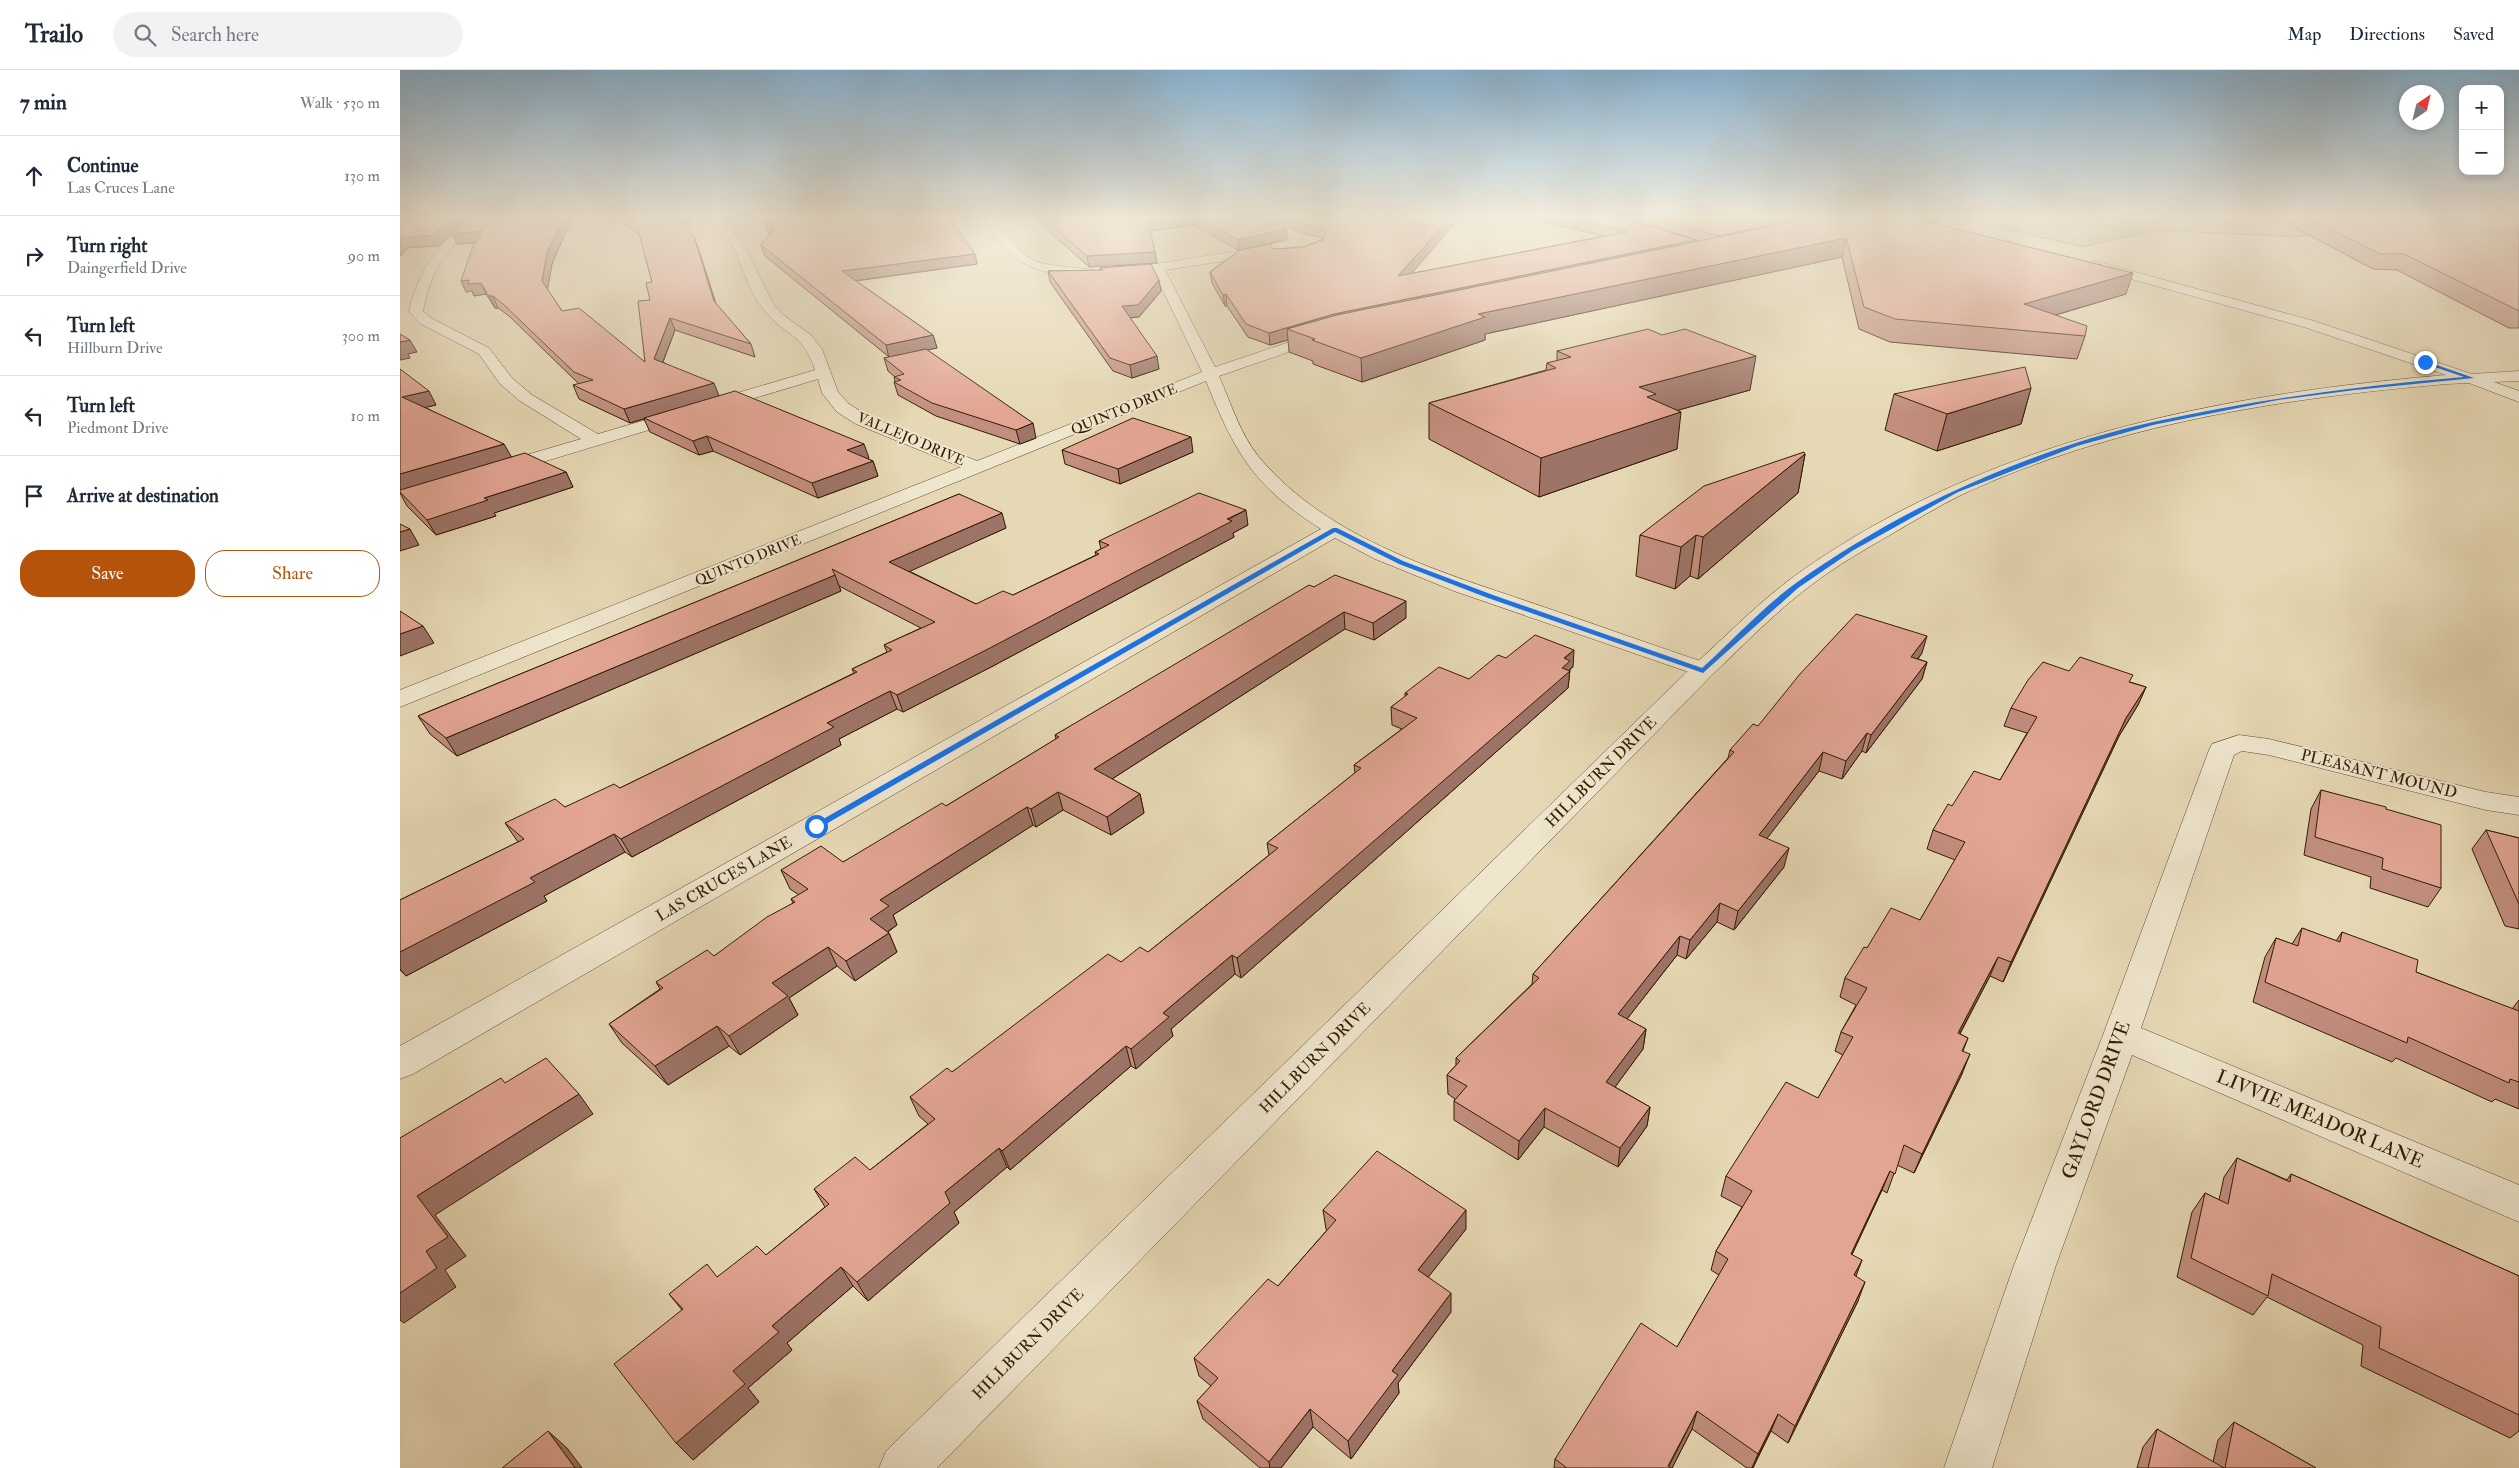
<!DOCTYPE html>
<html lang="en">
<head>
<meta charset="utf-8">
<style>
	:root { --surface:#fff; --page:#f2f2f3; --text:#1f2937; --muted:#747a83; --line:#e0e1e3; --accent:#b45309 }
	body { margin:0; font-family:"IM FELL Double Pica",serif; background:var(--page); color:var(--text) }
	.controls { position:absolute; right:15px; top:15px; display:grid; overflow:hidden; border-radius:10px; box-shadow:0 2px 8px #0003 }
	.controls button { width:45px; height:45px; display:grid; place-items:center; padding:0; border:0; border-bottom:1px solid var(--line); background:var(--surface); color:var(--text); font:25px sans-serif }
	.compass { position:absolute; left:1999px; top:15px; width:45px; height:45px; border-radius:50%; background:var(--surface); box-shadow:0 2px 8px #0003; rotate:35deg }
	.stop { position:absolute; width:15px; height:15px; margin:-11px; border:4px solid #1a73e8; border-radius:50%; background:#fff }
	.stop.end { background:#1a73e8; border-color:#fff; box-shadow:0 1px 5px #0008 }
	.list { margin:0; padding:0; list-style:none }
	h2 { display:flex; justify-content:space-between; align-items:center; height:65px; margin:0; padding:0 20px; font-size:21px }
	h2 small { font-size:16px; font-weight:400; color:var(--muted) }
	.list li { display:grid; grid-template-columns:32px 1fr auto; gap:15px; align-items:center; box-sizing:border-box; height:80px; padding:0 20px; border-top:1px solid var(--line) }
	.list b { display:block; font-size:19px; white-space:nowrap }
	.list p { margin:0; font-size:16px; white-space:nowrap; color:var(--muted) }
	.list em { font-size:16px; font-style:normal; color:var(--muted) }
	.actions { display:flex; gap:10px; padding:15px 20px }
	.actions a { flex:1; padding:11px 0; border:1px solid var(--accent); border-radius:20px; text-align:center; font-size:18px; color:var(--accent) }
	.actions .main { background:var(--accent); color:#fff }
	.icon { flex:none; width:28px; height:28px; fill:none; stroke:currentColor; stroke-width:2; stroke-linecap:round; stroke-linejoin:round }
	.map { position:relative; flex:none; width:2119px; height:1398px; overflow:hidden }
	header { display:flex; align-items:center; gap:30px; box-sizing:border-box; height:70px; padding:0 25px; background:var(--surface); border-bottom:1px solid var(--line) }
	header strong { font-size:24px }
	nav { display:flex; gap:28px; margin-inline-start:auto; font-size:18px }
	.search { width:350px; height:45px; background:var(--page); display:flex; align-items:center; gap:12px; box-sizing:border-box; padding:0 18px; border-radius:28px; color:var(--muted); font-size:19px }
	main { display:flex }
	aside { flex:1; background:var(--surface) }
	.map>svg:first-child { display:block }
</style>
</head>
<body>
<header>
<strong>Trailo</strong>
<div class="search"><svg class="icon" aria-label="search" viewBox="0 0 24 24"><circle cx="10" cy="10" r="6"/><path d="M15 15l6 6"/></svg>Search here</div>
<nav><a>Map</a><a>Directions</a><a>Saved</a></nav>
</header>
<main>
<aside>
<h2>7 min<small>Walk · 530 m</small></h2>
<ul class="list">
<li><svg class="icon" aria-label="ahead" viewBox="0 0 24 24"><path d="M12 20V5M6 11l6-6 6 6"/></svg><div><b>Continue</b><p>Las Cruces Lane</p></div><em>130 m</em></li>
<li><svg class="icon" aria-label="right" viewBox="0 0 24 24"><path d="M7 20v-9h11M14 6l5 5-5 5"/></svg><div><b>Turn right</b><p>Daingerfield Drive</p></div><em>90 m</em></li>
<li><svg class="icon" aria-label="left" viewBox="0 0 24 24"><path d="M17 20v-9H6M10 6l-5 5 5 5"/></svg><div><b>Turn left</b><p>Hillburn Drive</p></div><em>300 m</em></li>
<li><svg class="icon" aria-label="left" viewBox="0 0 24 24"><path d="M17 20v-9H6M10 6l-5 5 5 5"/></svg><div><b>Turn left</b><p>Piedmont Drive</p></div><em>10 m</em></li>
<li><svg class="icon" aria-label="arrive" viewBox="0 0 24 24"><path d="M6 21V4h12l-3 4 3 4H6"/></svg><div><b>Arrive at destination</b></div></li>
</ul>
<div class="actions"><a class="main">Save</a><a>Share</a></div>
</aside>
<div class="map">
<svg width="2119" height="1398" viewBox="0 0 2119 1398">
	<rect width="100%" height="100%" fill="#e6d8b4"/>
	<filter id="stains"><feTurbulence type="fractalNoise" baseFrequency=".004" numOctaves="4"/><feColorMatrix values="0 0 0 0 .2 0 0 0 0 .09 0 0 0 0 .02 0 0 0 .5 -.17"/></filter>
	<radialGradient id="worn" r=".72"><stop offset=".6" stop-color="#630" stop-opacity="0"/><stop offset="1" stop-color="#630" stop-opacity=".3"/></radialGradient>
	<!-- green -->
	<polygon fill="#b7be8b" stroke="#756d46" points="1566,147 1869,147 1908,165 1897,167 1756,160 1682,177 1566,149"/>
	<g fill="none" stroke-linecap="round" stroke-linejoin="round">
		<defs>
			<g id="minor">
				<path d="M73,147h13c-7,8 -16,13 -24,20 -22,21 -34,45 -39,74l8,7 58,30 23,30 20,17 66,39 217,-64c-12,-38 -30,-33 -51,-60 -16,-19 -22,-47 -34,-69 -6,-9 -18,-15 -25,-24h12l23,21 34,67 8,9 29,21 11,14 16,43 11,12 19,12 109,45 225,-89 -48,-100 -12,2 -6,-4 6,-4 115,-18 34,-8 -36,-23h14l33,18 2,2 -5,8 -41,11 -93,14 50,97 104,-35 5,-1 7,4 -2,3 -110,38c12,27 21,58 40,81 70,84 186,116 285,150 56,19 111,39 168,58l3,5 -3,5 -9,2 -249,-86 -79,-32 -40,-21 -922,536 -13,5v-33l921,-517c-67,-42 -86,-76 -115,-148l-806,326v-17l561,-223 -105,-43 -19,-12 -15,-19 -4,-14 -312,94h-14l-2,-4 2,-4 89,-26 -61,-38 -20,-17 -21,-30 -58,-30 -12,-12c8,-41 31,-70 64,-95z"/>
				<path d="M582,147h11c11,14 24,34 40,43 15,8 62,7 67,13 -5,6 -14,4 -21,3 -50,-2 -71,-17 -97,-59z"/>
				<polygon points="1839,665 1869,669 2086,722 2119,727 2119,745 2086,740 1869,685 1842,681 1834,685 1741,958 2119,1115 2119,1152 1732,985 1655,1198 1592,1398 1544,1398 1613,1198 1703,965 1809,680 1812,674"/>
			</g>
			<path id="tertiary" d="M1695,191l219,60 158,53 47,-3v10l-25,1 25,9v11l-50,-19 -22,1c-165,14 -334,40 -486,111 -24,12 -47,26 -71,40 -26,15 -52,30 -76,48 -37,27 -69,61 -102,92l-775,793h-58l7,-17 808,-786c35,-32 68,-66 106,-93 189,-133 420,-178 646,-197l-142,-48 -213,-59 -2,-3z"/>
		</defs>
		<!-- minor casing -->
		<use href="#minor" stroke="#604b2d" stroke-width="1"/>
		<!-- tertiary casing -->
		<use href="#tertiary" stroke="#604b2d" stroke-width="1"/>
		<!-- minor -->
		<use href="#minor" fill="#efe6ce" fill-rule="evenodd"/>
		<!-- tertiary -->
		<use href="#tertiary" fill="#efe6ce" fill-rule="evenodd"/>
	</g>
	<!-- wall -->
	<g fill="#c28e7f" stroke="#331c00">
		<polygon points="72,147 172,147 152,194 147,219 162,241 245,292 250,230 252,212 240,165 220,151 214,152 206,147 292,147 292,152 282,153 298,177 315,233 351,274 355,287 275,260 263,292 319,326 469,388 468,389 473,391 478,406 418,428 313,381 299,385 250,362 244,349 230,353 179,329 173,315 179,314 109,246 98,238 95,238 86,224 74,226 72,221 66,222 75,173 57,174"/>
		<polygon points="357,147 549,147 552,152 577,194 456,211 533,265 537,278 527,280 636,368 620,374 536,346 498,325 494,312 495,312 494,307 495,307 488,301 484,288 489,287 365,186 361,175 371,163 369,163 360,149"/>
		<polygon points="633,147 867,147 886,159 887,169 857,177 876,179 904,177 923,169 923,168 903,163 872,147 1060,147 1010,204 1203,166 1123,147 1221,147 1295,170 1295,172 1300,171 1223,147 1536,147 1541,148 1540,155 1726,224 1656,245 1685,266 1677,289 1490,272 1459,259 1442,187 1085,264 1085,270 962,312 913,294 913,291 889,282 888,270 870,275 848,267 827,236 825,236 812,213 810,202 839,181 794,155 750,161 757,193 689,197"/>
		<polygon points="1890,147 2119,147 2119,258 2109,258 1997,200 1973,199 1888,154"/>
		<polygon points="700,198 761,221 739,247 730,248 759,299 732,308 713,301 650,212 648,201 700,201"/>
		<polygon points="1157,281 1350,320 1278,340 1277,379 1139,427 1029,369 1029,333 1146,300 1147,293 1157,291"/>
		<polygon points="0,299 36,335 25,337 111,387 166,402 173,417 94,443 96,446 36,465 7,436 0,423"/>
		<polygon points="1631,318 1621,354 1537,381 1485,360 1494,324"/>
		<polygon points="662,380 793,382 720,414 665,394"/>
		<polygon points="1405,384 1398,423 1298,509 1290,506 1275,519 1236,506 1240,465"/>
		<polygon points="559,424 606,458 509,501 576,534 613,525 696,485 695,482 701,479 699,471 848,455 833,463 834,467 593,596 503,642 497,639 439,669 441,675 232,787 225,782 144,826 147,831 6,906 0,900 0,830 118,772 105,753 165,737 220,718 454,603 452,599 487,582 484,575 521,558 439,516 441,521 57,686 30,664 18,646"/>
		<polygon points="914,517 1006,548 974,570 945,559 712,709 740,724 744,743 711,765 663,740 636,757 633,755 493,845 497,855 488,862 489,863 497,882 455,911 437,896 389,928 398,945 340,985 329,976 268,1015 222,973 209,954 260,919 256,912 314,886 393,833 391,829 399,825 390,819 381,800 443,792 546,736 656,669 655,665"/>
		<polygon points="1522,583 1518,589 1527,592 1522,609 1466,683 1462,681 1442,709 1419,701 1367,768 1384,797 1334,860 1317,852 1286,889 1277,885 1227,949 1246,959 1243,979 1215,1017 1250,1037 1247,1056 1218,1097 1144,1057 1118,1090 1054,1050 1054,1031 1055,1029 1048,1024 1047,1005 1056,995 1056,988 1132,914 1133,904 1328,688 1330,680 1358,656"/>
		<polygon points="1106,588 1173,597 1170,599 1168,618 916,842 841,908 835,904 771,959 773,966 736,999 731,996 610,1100 607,1097 554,1142 559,1153 468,1231 453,1216 387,1273 392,1280 348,1318 359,1332 293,1390 282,1240 269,1224 317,1207 366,1185 425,1137 414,1119 470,1100 528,1054 519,1046 510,1027 552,1002 721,892 748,882 869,785 867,773 955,703 954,695 1002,659 992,655 991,637 1005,627 1005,623 1069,609"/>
		<polygon points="1669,601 1730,612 1746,617 1738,635 1719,666 1603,912 1590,906 1560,964 1568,968 1563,981 1562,1004 1514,1103 1497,1095 1487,1123 1482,1120 1452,1184 1456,1206 1458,1231 1388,1373 1371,1361 1353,1398 1347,1398 1292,1359 1272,1398 1154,1398 1155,1389 1277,1277 1319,1205 1311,1200 1316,1181 1342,1137 1321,1126 1326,1106 1418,1028 1443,985 1435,981 1441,962 1456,935 1440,927 1445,908 1467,878 1520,850 1555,790 1527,779 1533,760 1552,736 1600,710 1627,663 1604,656 1611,638"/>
		<polygon points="1921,720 1986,739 2041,818 2028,837 1970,818 1971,807 1904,785 1911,739"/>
		<polygon points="2086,760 2119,768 2119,859 2105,856 2072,779"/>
		<polygon points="1902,858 1936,871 1942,862 2016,902 2112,939 2119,930 2119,1039 2095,1029 2092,1032 1996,988 1992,992 1853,932 1865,887 1876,868 1892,874"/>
		<polygon points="1837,1088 1887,1110 1891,1104 2119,1206 2119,1361 2110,1368 1961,1296 1963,1275 1867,1227 1853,1245 1777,1207 1792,1142 1805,1123 1819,1130 1824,1107"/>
		<polygon points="923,1140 1066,1159 1028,1207 1051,1242 998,1313 999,1323 951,1389 913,1357 881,1398 860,1398 803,1349 797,1331 811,1316 799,1306 794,1288 878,1216 927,1160 926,1159"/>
		<polygon points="1834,1352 1916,1398 1737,1398 1743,1377 1757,1359 1813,1392 1818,1370"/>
	</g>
	<!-- shaded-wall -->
	<g fill="#9e7468" stroke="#331c00">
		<polygon points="55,147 70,147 39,176 7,178 2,185 0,185 0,170 2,168"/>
		<polygon points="164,147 172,147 152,194 147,222 142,211 147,183"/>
		<polygon points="211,147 219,147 220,151 214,152"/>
		<polygon points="274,147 292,147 292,152 277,154"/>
		<polygon points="778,147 793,147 794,155 749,161 748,151"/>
		<polygon points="1051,147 1060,147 999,218 998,206"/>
		<polygon points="1409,147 1455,147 1316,176 1317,166"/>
		<polygon points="1541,148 1537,167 1525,151"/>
		<polygon points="371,152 374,163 369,163 366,153"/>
		<polygon points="886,159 887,169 839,181 838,170"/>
		<polygon points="83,161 88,172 57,174 52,164"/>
		<polygon points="294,167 298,177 319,243 314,231"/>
		<polygon points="1446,168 1442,187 1085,264 1085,270 962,312 961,288 1078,244"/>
		<polygon points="1295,170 1294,181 887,259 888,270 870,275 869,263 934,244"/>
		<polygon points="755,182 757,193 689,197 687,186"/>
		<polygon points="575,184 577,194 445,212 442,201"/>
		<polygon points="1733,203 1726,224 1618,256 1624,234"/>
		<polygon points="69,210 81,213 86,224 74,226 72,221 66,222 61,211"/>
		<polygon points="759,210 761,221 739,247 724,248 722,236"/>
		<polygon points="826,224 827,236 825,236 823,225"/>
		<polygon points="89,226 93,226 98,238 95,238"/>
		<polygon points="270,248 275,260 259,302 254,289"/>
		<polygon points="533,265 537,278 489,288 486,275"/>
		<polygon points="10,270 17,282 8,284 10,288 0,290 0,272"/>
		<polygon points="757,286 759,299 732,308 730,295"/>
		<polygon points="1356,286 1350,320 1254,347 1281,342 1277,379 1139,427 1141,388 1239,317"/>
		<polygon points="314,313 319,326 230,353 224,339"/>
		<polygon points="1631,318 1621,354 1537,381 1547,344"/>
		<polygon points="29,321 36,335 10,341 2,327"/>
		<polygon points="633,353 636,368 620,374 616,360"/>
		<polygon points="307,366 313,381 299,385 293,371"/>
		<polygon points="791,367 793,382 720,414 718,399"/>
		<polygon points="104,374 112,388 0,422 0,404"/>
		<polygon points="464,374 469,388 452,395 447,380"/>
		<polygon points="1405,384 1398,423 1298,509 1303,467"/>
		<polygon points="473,391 478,406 418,428 412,413"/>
		<polygon points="166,402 173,417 94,443 96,446 36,465 27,450 84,428"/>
		<polygon points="846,440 848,455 833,463 834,467 593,596 503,642 497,625"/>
		<polygon points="602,443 606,458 495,508 489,492"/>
		<polygon points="10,459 19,475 0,481 0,462"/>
		<polygon points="1296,465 1290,506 1275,519 1281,477"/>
		<polygon points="435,505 441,521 57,686 46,668"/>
		<polygon points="1006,531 1006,548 974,570 973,553"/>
		<polygon points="944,542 945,559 698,718 694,699"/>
		<polygon points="23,556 34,573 0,586 0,564"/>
		<polygon points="1527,566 1522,583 1506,604 1511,587"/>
		<polygon points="1174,580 1173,597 1170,599 1168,618 916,842 841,908 837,888"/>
		<polygon points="1527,592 1522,609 1466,683 1471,665"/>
		<polygon points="1746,617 1738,635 1719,666 1603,912 1611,892 1726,648"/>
		<polygon points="490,621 497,639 439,669 441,675 232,787 221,769 427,653"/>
		<polygon points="1467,663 1462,681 1442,709 1446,691"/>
		<polygon points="1423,682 1419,701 1355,784 1359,765"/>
		<polygon points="658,722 663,740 636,757 631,739"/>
		<polygon points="740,724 744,743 711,765 707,747"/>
		<polygon points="627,737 633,755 493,845 497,855 478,868 470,849 480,830"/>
		<polygon points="214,764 225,782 144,826 147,831 6,906 0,899 0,882 130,808"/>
		<polygon points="1389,778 1384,797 1334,860 1338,841"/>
		<polygon points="1320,833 1317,852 1286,889 1290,870"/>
		<polygon points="489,863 497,882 455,911 446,891"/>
		<polygon points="1280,866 1277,885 1216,963 1218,944"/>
		<polygon points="428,877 437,896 389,928 398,945 340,985 329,966 372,913"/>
		<polygon points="832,885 835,904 771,959 773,966 736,999 731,979 763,943"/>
		<polygon points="1598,887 1590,906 1550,982 1558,963"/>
		<polygon points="317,956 329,976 268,1015 255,996"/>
		<polygon points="1246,959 1243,979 1204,1032 1206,1012"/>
		<polygon points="726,976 731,996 610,1100 602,1081"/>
		<polygon points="1570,984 1562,1004 1514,1103 1522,1084"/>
		<polygon points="179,1024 193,1044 35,1145 66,1186 45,1200 56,1217 4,1253 0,1250 0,1223 26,1181 17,1126"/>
		<polygon points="1250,1037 1247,1056 1218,1097 1220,1078"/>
		<polygon points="1145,1038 1144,1057 1118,1090 1119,1071"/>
		<polygon points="599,1078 607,1097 554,1142 559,1153 468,1231 457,1212 545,1122"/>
		<polygon points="1490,1101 1482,1120 1444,1202 1451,1184"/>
		<polygon points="1066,1140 1066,1159 1019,1219 1018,1200"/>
		<polygon points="1462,1190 1455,1209 1454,1205"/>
		<polygon points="441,1197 453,1216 387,1273 392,1280 348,1318 359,1332 293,1390 276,1373 333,1301 372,1256"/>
		<polygon points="1465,1212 1458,1231 1388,1373 1395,1356"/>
		<polygon points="1051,1223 1051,1242 998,1313 999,1323 951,1389 948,1371 992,1301"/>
		<polygon points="910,1339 913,1357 881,1398 870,1398 869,1392"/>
		<polygon points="1297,1341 1292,1359 1272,1398 1268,1398"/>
		<polygon points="1378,1344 1371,1361 1352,1398 1358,1384"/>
		<polygon points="148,1361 167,1378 182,1398 175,1398"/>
	</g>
	<!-- building -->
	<g fill="#e2a594" stroke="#331c00">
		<polygon points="0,147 55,147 34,165 2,168 0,170"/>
		<polygon points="72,147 164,147 147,183 142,211 162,241 179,238 245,292 238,231 250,230 246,213 252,212 237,156 224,147 276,147 294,167 314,231 351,274 270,248 254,289 314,313 224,339 173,315 193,310 174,302 103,234 93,226 89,226 81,213 68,214 69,210 61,211 73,176 83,161 52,164"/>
		<polygon points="361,147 549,147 552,152 575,184 442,201 533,265 486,275 361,175 374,159 371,152 366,153"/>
		<polygon points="642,147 778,147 748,151 755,182 687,186"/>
		<polygon points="796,147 867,147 886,159 838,170"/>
		<polygon points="890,147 1051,147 998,206 1228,162 1165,147 1221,147 1295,170 934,244 869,263 846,254 826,224 823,225 810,202 840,180 870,174 872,178 876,179 904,177 923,170 926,165 922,158 902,153"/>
		<polygon points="1256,147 1409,147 1317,166"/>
		<polygon points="1417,147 1536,147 1541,148 1525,151 1733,203 1624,234 1687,256 1685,266 1495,249 1464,237 1446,168 1078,244 1085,247 961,288 912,270 915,269 887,259 937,245"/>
		<polygon points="1907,147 2119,147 2119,241 2004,184 1980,184"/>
		<polygon points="751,194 759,210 738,235 722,236 757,286 730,295 710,288 648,201 703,200 700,198"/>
		<polygon points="1248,259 1262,265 1285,259 1356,286 1239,317 1256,324 1247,327 1281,342 1141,388 1029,333 1156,298 1147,293 1171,287 1157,281"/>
		<polygon points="0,264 10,270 0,272"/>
		<polygon points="526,279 633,353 616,360 532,333 494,312 501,310 494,307 504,304 484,288"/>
		<polygon points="1625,297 1631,318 1547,344 1494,324"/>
		<polygon points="0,299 29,321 2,327 104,374 0,404"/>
		<polygon points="335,321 464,374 447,380 473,391 412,413 307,366 293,371 244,348"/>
		<polygon points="733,348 791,367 718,399 662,380"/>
		<polygon points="1404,382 1405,384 1303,467 1296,465 1281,477 1240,465 1304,416"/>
		<polygon points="125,383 166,402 84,428 88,430 27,450 0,422 0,420"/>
		<polygon points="799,423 846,440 827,449 832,451 588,579 497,625 490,621 427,653 434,657 221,769 214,764 130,808 135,812 0,882 0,830 124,769 105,753 155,729 165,737 214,714 220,718 457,602 452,599 492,580 484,575 535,552 432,499 435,505 46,668 18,646 559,424 602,443 489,492 576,534 603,521 613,525 699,484 695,482 709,475 699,471"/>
		<polygon points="0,454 10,459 0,462"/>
		<polygon points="935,505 1006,531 973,553 944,542 694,699 740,724 707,747 658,722 631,739 627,737 480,830 489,836 470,849 489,863 446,891 428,877 372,913 388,926 329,966 317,956 255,996 209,954 263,918 256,912 307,880 314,886 367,847 395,832 391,829 408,819 381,800 421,776 443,792 542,733 546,736 659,667 655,665 909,515 914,517"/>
		<polygon points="0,541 23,556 0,564"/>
		<polygon points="1456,544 1527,566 1511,587 1527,592 1471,665 1467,663 1446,691 1423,682 1359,765 1389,778 1338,841 1320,833 1290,870 1280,866 1218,944 1246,959 1206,1012 1250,1037 1220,1078 1145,1038 1119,1071 1054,1031 1067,1016 1047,1005 1060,991 1056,988 1139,908 1133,904 1334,682 1330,680 1353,654 1358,656 1400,604"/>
		<polygon points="1135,565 1174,580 1164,588 1170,591 1162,598 1170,601 914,823 837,888 832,885 763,943 769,947 731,979 726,976 602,1081 599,1078 545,1122 550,1133 457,1212 441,1197 372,1256 379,1262 333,1301 345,1314 276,1373 214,1294 283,1239 269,1224 307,1194 317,1207 357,1176 366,1185 429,1134 414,1119 455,1087 470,1100 535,1049 510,1027 547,998 552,1002 708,884 721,892 740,877 748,882 878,778 867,773 961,698 954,695 1017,648 991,637 1008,624 1005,623 1039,597 1069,609 1098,585 1106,588"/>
		<polygon points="1680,587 1733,605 1729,612 1746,617 1726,648 1611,892 1598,887 1558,963 1568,968 1562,981 1570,984 1522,1084 1504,1075 1495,1104 1490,1101 1451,1184 1462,1190 1454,1205 1465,1212 1395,1356 1378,1344 1358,1384 1297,1341 1268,1396 1271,1398 1167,1398 1155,1389 1241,1253 1277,1277 1328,1189 1316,1181 1352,1121 1326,1106 1386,1012 1418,1028 1453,967 1441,962 1467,918 1445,908 1464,877 1467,878 1491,838 1520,850 1565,772 1533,760 1548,734 1552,736 1574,701 1600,710 1637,647 1611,638 1628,610 1643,592 1669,601"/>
		<polygon points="1921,720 1986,737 1986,739 2041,755 2041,818 1982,799 1983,788 1915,767"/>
		<polygon points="2086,760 2119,768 2119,834"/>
		<polygon points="1902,858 1940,872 1942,862 2018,890 2016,902 2119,941 2119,1012 2110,1009 2109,1013 2008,967 2007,973 1865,912 1876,868 1898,876"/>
		<polygon points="146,988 179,1024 17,1126 48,1167 26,1181 37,1198 0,1223 0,1068 101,1008 105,1013"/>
		<polygon points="977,1081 1066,1140 1018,1200 1051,1223 992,1301 998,1305 948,1371 910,1339 869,1392 797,1331 818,1308 794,1288 868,1209 878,1216 936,1150 923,1140"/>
		<polygon points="1837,1088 1890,1112 1891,1104 2119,1206 2119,1345 1979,1278 1981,1257 1872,1204 1868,1226 1791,1188 1805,1123 1828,1134"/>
		<polygon points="1834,1352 1916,1398 1825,1398"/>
		<polygon points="1757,1359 1824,1398 1748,1398"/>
		<polygon points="148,1361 175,1398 102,1398"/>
	</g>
	<!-- sky -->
	<linearGradient id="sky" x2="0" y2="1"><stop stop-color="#89b5d5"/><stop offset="0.43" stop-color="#f4eddd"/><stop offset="1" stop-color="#f4eddd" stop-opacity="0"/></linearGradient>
	<rect width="2119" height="343" fill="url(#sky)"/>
	<!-- route -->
	<path fill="#1a73e8" d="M2025,291l49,17 -119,12 -77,10 -125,25 -76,21 -119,46 -106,59 -54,37 -95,85 -215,-75 -89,-34 -64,-32 -516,296 -8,-2 522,-298h4l66,33 90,34 209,73c30,-27 62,-62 94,-85 103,-74 232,-133 357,-161 103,-23 207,-36 311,-45l-41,-14z"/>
	<g text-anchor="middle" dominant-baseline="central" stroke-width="4" stroke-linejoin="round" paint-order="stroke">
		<!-- far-street labels -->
		<g font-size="14" fill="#331c00" stroke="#efe6ce">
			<text transform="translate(724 339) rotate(-22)">QUINTO DRIVE</text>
			<text transform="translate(511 369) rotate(23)">VALLEJO DRIVE</text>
			<text transform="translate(348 490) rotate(-22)">QUINTO DRIVE</text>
		</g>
		<!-- street labels -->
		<g font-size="16" fill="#331c00" stroke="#efe6ce">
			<text transform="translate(1201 702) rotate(-45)">HILLBURN DRIVE</text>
			<text transform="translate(1979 704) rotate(14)">PLEASANT MOUND</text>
			<text transform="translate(324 809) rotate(-30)">LAS CRUCES LANE</text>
			<text transform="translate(915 988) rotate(-45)">HILLBURN DRIVE</text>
			<text transform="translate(628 1274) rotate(-45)">HILLBURN DRIVE</text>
		</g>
		<!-- near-street labels -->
		<g font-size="19" fill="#331c00" stroke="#efe6ce">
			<text transform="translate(1696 1030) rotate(-70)">GAYLORD DRIVE</text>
			<text transform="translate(1920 1049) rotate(23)">LIVVIE MEADOR LANE</text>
		</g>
	</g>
	<rect width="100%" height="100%" filter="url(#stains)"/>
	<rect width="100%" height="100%" fill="url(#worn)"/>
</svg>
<div class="controls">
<button>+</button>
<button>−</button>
</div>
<svg class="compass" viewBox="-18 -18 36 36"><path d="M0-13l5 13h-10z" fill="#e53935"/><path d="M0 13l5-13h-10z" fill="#747a83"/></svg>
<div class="stop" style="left:416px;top:756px"></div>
<div class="stop end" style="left:2025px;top:292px"></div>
</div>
</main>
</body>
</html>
